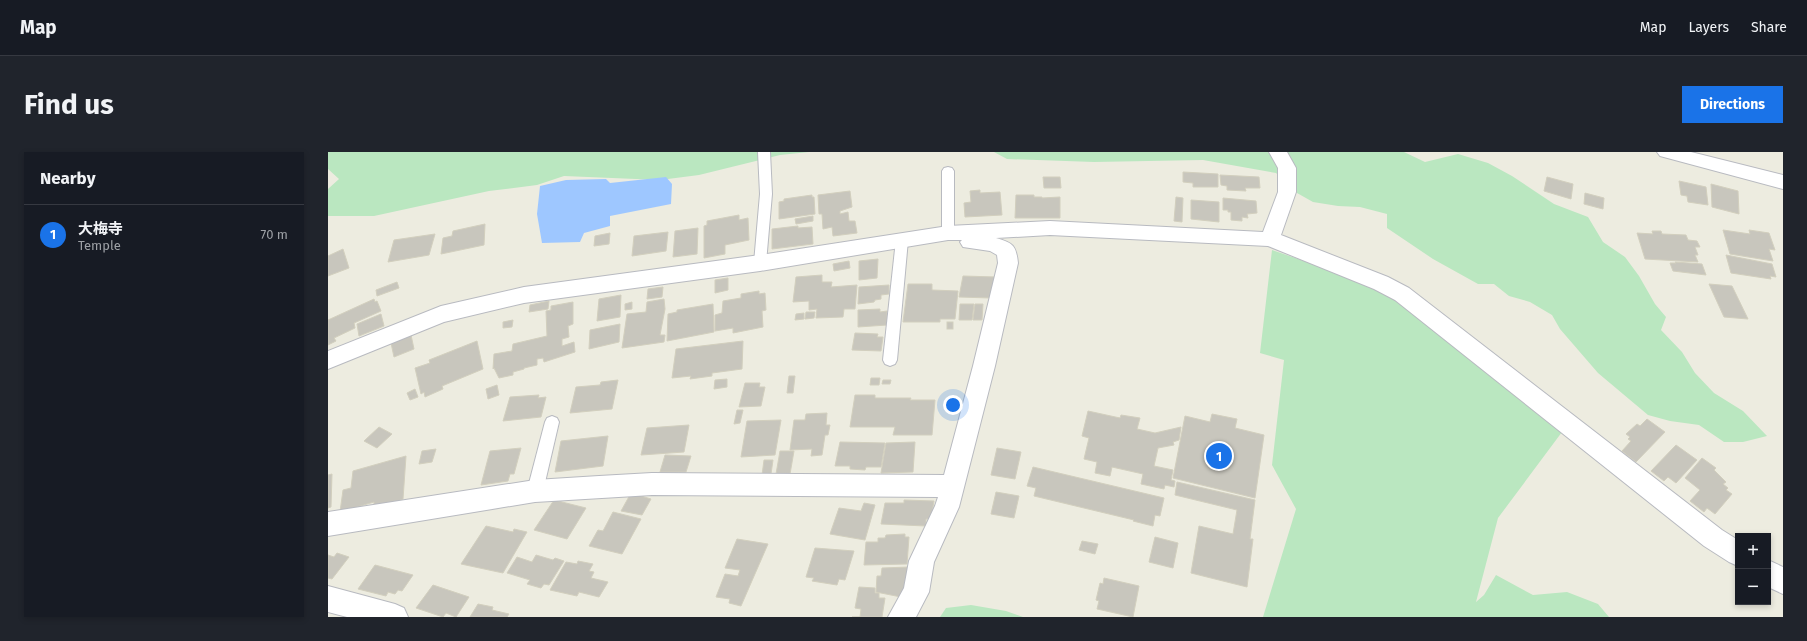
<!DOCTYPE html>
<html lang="en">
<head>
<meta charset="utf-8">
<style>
	:root { --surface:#171b24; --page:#20242c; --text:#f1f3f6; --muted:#9ea1a6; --line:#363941; --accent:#1a73e8 }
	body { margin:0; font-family:"Fira Sans","Noto Sans JP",sans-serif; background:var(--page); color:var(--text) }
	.controls { position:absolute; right:12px; bottom:12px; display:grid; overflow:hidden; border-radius:0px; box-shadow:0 2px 6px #0003 }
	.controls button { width:36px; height:36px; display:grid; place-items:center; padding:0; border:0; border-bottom:1px solid var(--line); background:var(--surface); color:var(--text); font:20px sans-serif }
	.you { position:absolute; left:625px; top:253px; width:14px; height:14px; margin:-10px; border:3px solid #fff; border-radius:50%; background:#1a73e8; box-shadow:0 0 0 6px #1a73e833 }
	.badge { display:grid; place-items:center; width:26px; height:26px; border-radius:50%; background:var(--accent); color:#fff; font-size:13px; font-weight:700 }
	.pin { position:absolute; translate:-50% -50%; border:2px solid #fff; box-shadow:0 1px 4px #0006 }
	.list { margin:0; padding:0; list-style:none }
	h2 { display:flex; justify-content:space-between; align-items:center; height:52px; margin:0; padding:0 16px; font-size:17px }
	h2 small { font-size:13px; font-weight:400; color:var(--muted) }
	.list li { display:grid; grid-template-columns:26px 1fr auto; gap:12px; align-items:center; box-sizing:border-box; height:60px; padding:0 16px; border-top:1px solid var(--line) }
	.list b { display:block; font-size:15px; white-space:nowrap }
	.list p { margin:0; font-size:13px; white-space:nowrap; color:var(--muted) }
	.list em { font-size:13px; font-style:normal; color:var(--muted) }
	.map { position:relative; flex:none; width:1455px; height:465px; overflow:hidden; border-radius:0px }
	header { display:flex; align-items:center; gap:24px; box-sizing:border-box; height:56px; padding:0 20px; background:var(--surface); border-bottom:1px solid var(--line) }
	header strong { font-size:19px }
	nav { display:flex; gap:22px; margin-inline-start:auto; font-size:14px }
	.intro { display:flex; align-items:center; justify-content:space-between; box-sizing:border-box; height:96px; padding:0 24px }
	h1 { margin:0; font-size:28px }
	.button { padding:10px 18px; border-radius:0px; background:var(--accent); color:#fff; font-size:14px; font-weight:700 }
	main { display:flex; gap:24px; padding:0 24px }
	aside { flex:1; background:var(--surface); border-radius:0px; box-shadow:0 2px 6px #0003 }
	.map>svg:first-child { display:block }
</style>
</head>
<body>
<header>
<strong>Map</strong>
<nav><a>Map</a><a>Layers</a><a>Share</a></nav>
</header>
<div class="intro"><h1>Find us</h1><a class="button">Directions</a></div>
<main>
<aside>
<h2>Nearby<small></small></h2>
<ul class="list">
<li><span class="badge">1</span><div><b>大梅寺</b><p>Temple</p></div><em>70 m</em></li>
</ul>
</aside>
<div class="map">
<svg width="1455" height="465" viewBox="0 0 1455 465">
	<rect width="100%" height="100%" fill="#edece0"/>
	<!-- green -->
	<g fill="#bae7c0">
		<polygon points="0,0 481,0 452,3 371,23 332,28 236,24 209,33 161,39 46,64 0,64 0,37 11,27 0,17"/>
		<polygon points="666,0 1076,0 1097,10 1130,2 1160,11 1184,24 1226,52 1260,65 1275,90 1297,105 1311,124 1327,152 1338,165 1333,178 1354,200 1367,221 1386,241 1415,259 1439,284 1415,290 1396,290 1371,273 1342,269 1320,263 1270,221 1232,177 1224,163 1202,150 1181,144 1166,132 1150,132 1105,107 1059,76 1059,62 1032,55 1010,54 985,50 969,41 948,21 875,8 766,10 679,7"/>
		<polygon points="944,98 1008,120 1068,146 1234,280 1170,366 1148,450 1156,443 1168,423 1205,443 1239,440 1270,452 1281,465 935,465 968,357 944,313 956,208 932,201"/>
		<polygon points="643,453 678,459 695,465 612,465 618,456"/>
	</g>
	<!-- water -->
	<polygon fill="#9ec7ff" points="338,25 344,32 343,52 282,64 282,74 256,81 252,90 214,91 209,62 212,34 238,28 278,27 282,31"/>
	<!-- building -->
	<g fill="#c8c6bd" stroke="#d2cfbe">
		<polygon points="855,20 890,22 890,35 865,35 865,31 855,30"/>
		<polygon points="892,23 931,25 932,36 917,36 918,39 899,38 899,34 893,33"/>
		<polygon points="715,25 732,25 733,36 716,36"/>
		<polygon points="1219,25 1245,32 1243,47 1216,39"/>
		<polygon points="1351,29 1378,35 1380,53 1360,50 1359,44 1353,43"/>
		<polygon points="1383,32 1410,39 1411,62 1384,55"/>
		<polygon points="652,38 652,41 672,40 674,63 637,65 636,51 643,50 642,39"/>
		<polygon points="522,39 524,55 512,59 512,62 520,60 521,69 527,69 529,81 505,84 504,75 495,77 494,62 491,62 490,43"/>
		<polygon points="1257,41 1276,46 1275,57 1256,52"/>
		<polygon points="484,43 484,45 486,45 487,62 451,67 451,50 456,49 456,47"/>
		<polygon points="688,43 706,43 706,45 714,45 714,46 732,45 732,66 687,66"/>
		<polygon points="848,45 855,46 854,70 846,69"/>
		<polygon points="895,46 928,49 929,61 919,62 920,66 914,65 914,69 903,68 903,60 900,60 900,58 895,58"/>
		<polygon points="863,48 891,50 891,70 863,67"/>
		<polygon points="411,63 411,68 420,66 421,88 397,93 397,102 376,106 376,74 379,73 379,69"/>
		<polygon points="485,64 485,69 468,72 467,67"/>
		<polygon points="157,72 156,93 113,102 115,86 124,84 125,79"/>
		<polygon points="470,74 470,76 484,75 485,92 444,97 444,77"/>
		<polygon points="370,76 369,102 345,105 347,79"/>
		<polygon points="1395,78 1422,82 1421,78 1441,81 1447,98 1441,97 1445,109 1402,102"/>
		<polygon points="1324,79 1333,79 1334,82 1358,83 1360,88 1369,89 1372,95 1367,95 1370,103 1367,103 1370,110 1317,107 1309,81 1325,82"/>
		<polygon points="340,80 338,99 304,104 306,84"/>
		<polygon points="282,81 281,92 266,94 267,84"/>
		<polygon points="107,82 101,103 60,110 66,88"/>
		<polygon points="15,97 21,116 0,124 0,104"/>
		<polygon points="1398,103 1444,112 1448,125 1442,124 1443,127 1403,121"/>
		<polygon points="550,107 549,126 531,128 531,109"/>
		<polygon points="521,109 522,116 506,119 505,112"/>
		<polygon points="1347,110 1374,112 1378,123 1345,119 1342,111 1348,111"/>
		<polygon points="494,123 494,130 504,130 503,135 529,133 527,157 516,157 515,165 488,166 489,157 481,158 481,149 465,150 468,125"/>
		<polygon points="635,124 668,125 663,146 631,145"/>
		<polygon points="400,126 400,138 387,141 387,128"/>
		<polygon points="69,130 71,136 49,144 48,138"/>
		<polygon points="580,132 604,132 604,138 630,139 627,167 612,167 612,170 575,170"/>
		<polygon points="1381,132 1404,134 1420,167 1396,165"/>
		<polygon points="561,133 561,142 553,143 553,147 547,148 546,150 530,152 531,135"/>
		<polygon points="335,135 334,145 319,147 320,137"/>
		<polygon points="431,139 431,142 437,141 438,158 434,159 435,175 405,181 405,176 387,179 387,163 394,161 395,149 413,146 413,142"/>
		<polygon points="293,143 292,165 269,169 271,147"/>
		<polygon points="46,147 47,150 49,149 53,159 26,171 27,176 6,186 8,189 0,193 0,168"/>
		<polygon points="336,147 337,157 332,183 337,183 336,190 294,196 299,162 318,160 319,150"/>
		<polygon points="221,149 220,157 201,160 202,153"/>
		<polygon points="245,150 245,172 240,174 241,185 234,187 234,194 246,190 247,200 216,210 215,206 209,207 209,213 196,216 196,217 185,220 185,223 171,226 166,216 165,217 166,202 184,199 185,192 219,184 218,159 223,158 223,154"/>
		<polygon points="304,150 304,157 297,158 297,152"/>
		<polygon points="385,152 386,180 339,189 340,162 349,160 349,158"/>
		<polygon points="632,152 646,152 644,168 631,168"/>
		<polygon points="647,152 655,152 654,168 645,168"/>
		<polygon points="552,157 552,160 559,159 559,173 530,175 530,158"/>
		<polygon points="478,160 487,160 486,166 477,167"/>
		<polygon points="476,161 476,167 467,168 468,162"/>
		<polygon points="53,162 56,174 31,184 29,172"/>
		<polygon points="185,168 184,175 175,176 175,170"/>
		<rect x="619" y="170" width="6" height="7"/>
		<polygon points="292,172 291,190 261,197 262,178"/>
		<polygon points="527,181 550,182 549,185 555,185 553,199 524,198"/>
		<polygon points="83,183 86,197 66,205 63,191"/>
		<polygon points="149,189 155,217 114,234 115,237 97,245 96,240 93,242 87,216 102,211 101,208"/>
		<polygon points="415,189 414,217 384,221 384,224 362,227 363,224 344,226 348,197"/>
		<polygon points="461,224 467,224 465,241 459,241"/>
		<polygon points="543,226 552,226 551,233 542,233"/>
		<polygon points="399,227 399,235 386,237 387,228"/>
		<polygon points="290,228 284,257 242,261 248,235 272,233 273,230"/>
		<polygon points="555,228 563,228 562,232 554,232"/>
		<polygon points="417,231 432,231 431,235 437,235 433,254 411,255"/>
		<polygon points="169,233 171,243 160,247 158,237"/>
		<polygon points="87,237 90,245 82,248 79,241"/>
		<polygon points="211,243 210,246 218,245 213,265 175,269 182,245"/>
		<polygon points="527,243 547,243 547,246 583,246 582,248 607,248 604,283 565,283 567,275 522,275"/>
		<polygon points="409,258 415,258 412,271 406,272"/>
		<polygon points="760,259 792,266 793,263 812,266 809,277 827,281 853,275 851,288 845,290 846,293 830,296 826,314 845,318 843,328 847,329 846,335 837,333 836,337 813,332 815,322 784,315 782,324 767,321 769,310 756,307 761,286 754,284"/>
		<polygon points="499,261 498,273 502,273 500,283 497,283 494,303 483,304 484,297 462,298 466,268 477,268 478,262"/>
		<polygon points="884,262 909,267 907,276 936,283 927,346 845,326 857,264 882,270"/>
		<polygon points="1319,267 1337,280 1308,310 1294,299 1303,289 1300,287 1302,285 1298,282 1309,272 1312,274"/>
		<polygon points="453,268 447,303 413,305 419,269"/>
		<polygon points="361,273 356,300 313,303 319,276"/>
		<polygon points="51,275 64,282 49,296 36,289"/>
		<polygon points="280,284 275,314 227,320 233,289"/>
		<polygon points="512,290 557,291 553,315 538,315 537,318 522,317 522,314 507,314"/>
		<polygon points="587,290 585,320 553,321 558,291"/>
		<polygon points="1348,293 1369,308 1348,331 1340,325 1336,329 1323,319"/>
		<polygon points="193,296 186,322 182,322 180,329 153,333 162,299"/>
		<polygon points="669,296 693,300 687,327 663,323"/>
		<polygon points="108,297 104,310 91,312 94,299"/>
		<polygon points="452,299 466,299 462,322 448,322"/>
		<polygon points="337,303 363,304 358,320 332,320"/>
		<polygon points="78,304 75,347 52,356 46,356 46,350 12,360 15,338 23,336 25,319"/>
		<polygon points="1374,306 1388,316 1386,318 1398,330 1395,332 1400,336 1398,338 1404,342 1387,362 1379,356 1376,360 1362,349 1372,338 1357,326"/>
		<polygon points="436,308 445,308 443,322 434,323"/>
		<polygon points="705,315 836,346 832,364 827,363 825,374 805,369 806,368 706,344 708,336 699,334"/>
		<polygon points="4,322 3,355 0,356 0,323"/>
		<polygon points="849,330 927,348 922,387 925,387 919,435 863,421 871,374 905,382 909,358 847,343"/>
		<polygon points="668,340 691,344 686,366 663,362"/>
		<polygon points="303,341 323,347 314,363 293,359"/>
		<polygon points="226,348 258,356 239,387 206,378"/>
		<polygon points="576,348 606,349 603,367 598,367 598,374 553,372 557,351 576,351"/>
		<polygon points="536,351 547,353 537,388 502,382 511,356 533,359"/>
		<polygon points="285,360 313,367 294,402 261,394 270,378 275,379"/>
		<polygon points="158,374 185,380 186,377 199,380 175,421 133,412"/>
		<polygon points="577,382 577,385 581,385 579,412 536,413 538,390 550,390 550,386 557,386 558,383"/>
		<polygon points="827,385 850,391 845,416 821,410"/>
		<polygon points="409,387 440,392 413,454 401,451 402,447 388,445 397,422 410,424 412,418 397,416"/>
		<polygon points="754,389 770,392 767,402 751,398"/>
		<polygon points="487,396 526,399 517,428 511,427 509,433 484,429 486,426 478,425"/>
		<polygon points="9,401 21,405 4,427 0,426 0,403 6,405"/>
		<polygon points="208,403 225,408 227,406 236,409 221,433 216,432 213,436 199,432 202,428 179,421 189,405 204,410"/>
		<polygon points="250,409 265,412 261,419 266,420 263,426 280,430 271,445 251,440 249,444 222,438 238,410 249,412"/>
		<polygon points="47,413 85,423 74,439 70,438 67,442 60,440 58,444 30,437"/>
		<polygon points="581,415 581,422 573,445 548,440 549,424 553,424 554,416"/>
		<polygon points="776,426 811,434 805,465 769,457 771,449 768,448 772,431 775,432"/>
		<polygon points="105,433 141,445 128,465 118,461 115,465 88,456"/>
		<polygon points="531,435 547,436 547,441 551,441 551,446 557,446 554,465 524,465 532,465 533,457 527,456"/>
		<polygon points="150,452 165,455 164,458 181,462 179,465 142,465"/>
	</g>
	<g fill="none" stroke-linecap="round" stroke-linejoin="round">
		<defs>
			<g id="service">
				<polygon points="430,0 442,0 444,42 438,111 436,114 432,116 428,114 426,111 432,42"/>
				<polygon points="620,15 624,16 626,19 626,81 624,84 620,86 616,84 614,81 614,19 616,16"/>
				<polygon points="574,83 578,85 580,88 569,208 567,212 562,214 557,212 555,208 568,88 570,85"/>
				<polygon points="224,264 229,266 231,270 215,339 212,344 207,346 202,344 199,339 217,270 219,266"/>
			</g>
			<g id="minor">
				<path d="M941,0h18l9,16v24l-15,43 107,42 21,11 313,242 16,10v26l-9,-4 -25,-16 -309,-246 -21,-11 -106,-43 -218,-11 -54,3c17,5 20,7 22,25l-23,103 -36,141 -25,55 -5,30 -13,25h-28l16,-29 5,-27 26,-55 3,-9 -286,-2 -117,7 -207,34v-24l207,-32 64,-4 53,-3 292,2 29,-109 25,-103 -1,-8 -7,-4 -27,-4 -3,-5 2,-2h-14l-188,31 -236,32 -80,19 -116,47v-18l113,-45 83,-19 236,-32 188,-29 102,-5 213,11 15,-40v-24z"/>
				<polygon points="1329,0 1363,0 1455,23 1455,37 1332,4"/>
				<polygon points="1440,408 1455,415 1455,442 1440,435"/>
				<polygon points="0,434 67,452 76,456 80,465 19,465 0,460"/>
			</g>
		</defs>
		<!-- service casing -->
		<use href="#service" stroke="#b8bac0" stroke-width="2"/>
		<!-- minor casing -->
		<use href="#minor" stroke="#b8bac0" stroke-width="2"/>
		<!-- service -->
		<use href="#service" fill="#fff" fill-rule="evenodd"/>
		<!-- minor -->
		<use href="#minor" fill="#fff" fill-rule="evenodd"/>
	</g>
</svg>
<div class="controls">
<button>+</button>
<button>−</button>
</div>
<div class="you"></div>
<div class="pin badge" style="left:891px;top:304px">1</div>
</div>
</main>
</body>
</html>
